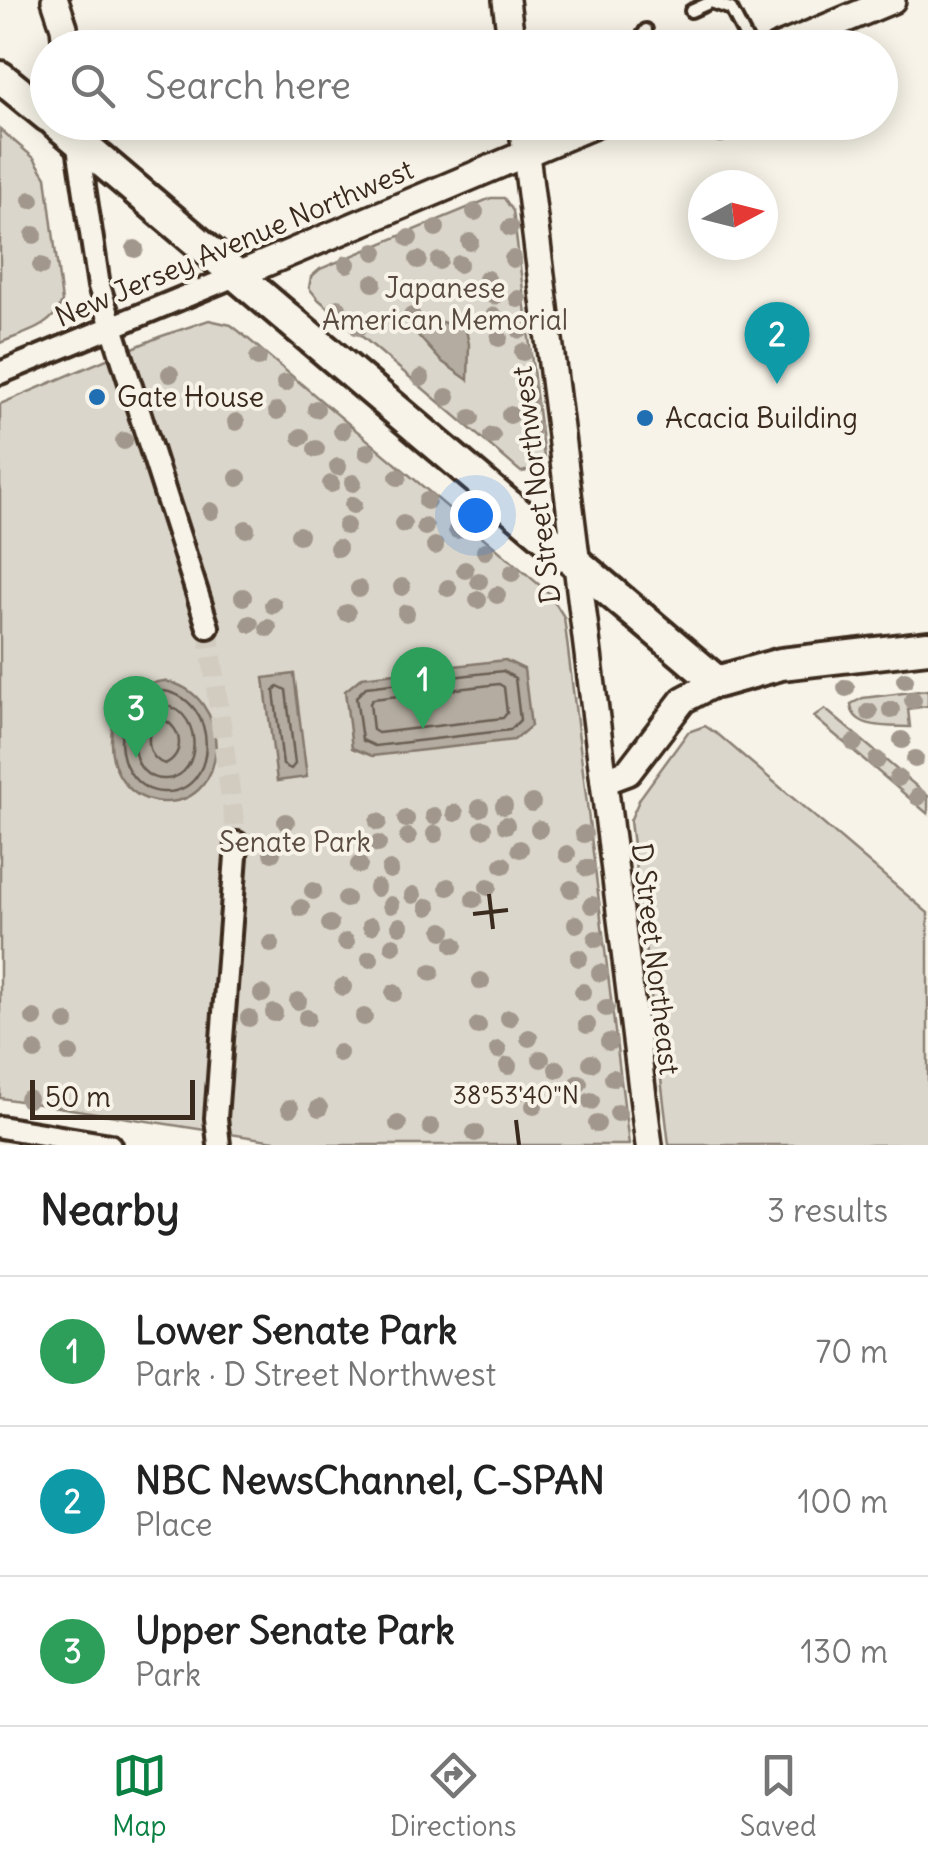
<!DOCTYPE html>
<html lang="en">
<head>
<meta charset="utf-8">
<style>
	:root { --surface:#fff; --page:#f6f6f6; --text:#222; --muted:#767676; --line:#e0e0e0; --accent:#0b8043 }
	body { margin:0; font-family:Delius,sans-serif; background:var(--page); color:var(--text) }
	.compass { position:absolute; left:688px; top:170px; width:90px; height:90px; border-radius:50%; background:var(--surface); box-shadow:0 5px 25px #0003; rotate:83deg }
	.scale { position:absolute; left:30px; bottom:25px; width:165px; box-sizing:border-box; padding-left:10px; border:5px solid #3b2a1e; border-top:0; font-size:28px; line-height:35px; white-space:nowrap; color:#3b2a1e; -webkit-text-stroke:8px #f7f3e8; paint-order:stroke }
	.you { position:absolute; left:475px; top:515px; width:35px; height:35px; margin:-25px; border:8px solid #fff; border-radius:50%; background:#1a73e8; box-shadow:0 0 0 15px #1a73e833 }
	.badge { display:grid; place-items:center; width:65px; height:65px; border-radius:50%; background:var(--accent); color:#fff; font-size:32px; font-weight:700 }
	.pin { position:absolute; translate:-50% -82px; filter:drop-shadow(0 2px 5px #0008) }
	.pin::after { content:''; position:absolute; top:52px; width:35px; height:30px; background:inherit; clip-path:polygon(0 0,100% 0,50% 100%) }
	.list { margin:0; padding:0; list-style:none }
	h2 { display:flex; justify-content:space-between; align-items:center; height:130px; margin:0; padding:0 40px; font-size:42px }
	h2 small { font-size:32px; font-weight:400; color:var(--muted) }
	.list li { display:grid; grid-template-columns:65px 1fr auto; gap:30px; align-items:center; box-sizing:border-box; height:150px; padding:0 40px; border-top:2px solid var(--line) }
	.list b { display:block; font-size:38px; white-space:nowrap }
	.list p { margin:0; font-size:32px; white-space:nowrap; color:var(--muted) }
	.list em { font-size:32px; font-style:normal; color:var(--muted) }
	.icon { flex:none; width:55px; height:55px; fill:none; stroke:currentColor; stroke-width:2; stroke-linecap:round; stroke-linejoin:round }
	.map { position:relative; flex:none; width:928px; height:1145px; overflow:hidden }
	.search { position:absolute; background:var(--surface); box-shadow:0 5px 25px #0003; left:30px; right:30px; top:30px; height:110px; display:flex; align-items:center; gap:25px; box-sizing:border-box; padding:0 35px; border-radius:55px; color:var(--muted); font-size:38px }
	.sheet { height:580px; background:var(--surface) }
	nav { display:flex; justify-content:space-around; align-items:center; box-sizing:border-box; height:140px; border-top:2px solid var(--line); background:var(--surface); font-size:28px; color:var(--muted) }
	nav a { display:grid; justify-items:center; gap:5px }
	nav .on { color:var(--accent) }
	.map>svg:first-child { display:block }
</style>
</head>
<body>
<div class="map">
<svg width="928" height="1145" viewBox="0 0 928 1145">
	<rect width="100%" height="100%" fill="#f7f3e8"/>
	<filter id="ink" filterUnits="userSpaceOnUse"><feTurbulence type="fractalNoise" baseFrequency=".01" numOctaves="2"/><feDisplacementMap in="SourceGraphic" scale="20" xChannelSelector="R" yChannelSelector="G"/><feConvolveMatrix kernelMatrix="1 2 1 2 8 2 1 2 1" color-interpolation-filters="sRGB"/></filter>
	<g filter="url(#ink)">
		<!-- green -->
		<g fill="#dbd6cb" stroke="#8b8074" stroke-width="2.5">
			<path d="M0,129l34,29 12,19 16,125c-10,26 -39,31 -62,41z"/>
			<path d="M491,198h13l9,13 31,246c-4,12 -11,13 -23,15l-203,-173 -9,-11 2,-11 9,-8z"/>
			<polygon points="209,320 231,325 240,332 549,593 564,617 629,1145 300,1145 0,1098 0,404 159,337"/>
			<path d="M928,690v16l-20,3 2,18c-20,-1 -58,3 -59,-23l12,-6z"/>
			<polygon points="825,709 928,796 928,814 814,717"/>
			<polygon points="705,726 720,736 928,913 928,1145 669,1145 630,821 640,798 688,732"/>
		</g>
		<!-- water -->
		<g fill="#b4aca0" stroke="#84786c" stroke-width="2.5">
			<polygon points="422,316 448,324 463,316 469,344 468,380 441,361 415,332"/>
			<polygon points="505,660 524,669 531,726 514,740 372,756 352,748 345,691 362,677"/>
			<polygon points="294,674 307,777 277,781 264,678"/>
			<path d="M164,681c70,11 68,124 -1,121 -66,-2 -73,-113 1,-121z"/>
		</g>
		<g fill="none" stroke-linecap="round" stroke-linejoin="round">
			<!-- shore -->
			<g stroke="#6b5e52" stroke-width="2.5">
				<polygon points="503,671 515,678 520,720 510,730 375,746 362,740 356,697 366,687"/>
				<polygon points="499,684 504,687 507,713 503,718 378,733 373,730 370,703 373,699"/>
				<polygon points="278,686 286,690 295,764 291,769 283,765 274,691"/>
				<path d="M164,691c57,9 55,104 -1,101 -53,-3 -59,-96 1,-101z"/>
				<path d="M157,705c45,-3 49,72 9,74 -39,3 -43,-62 -9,-74z"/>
				<path d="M162,719c20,8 24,35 3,45 -17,-5 -19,-24 -13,-39z"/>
			</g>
			<!-- minor-tunnel -->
			<polyline stroke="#d1cbc0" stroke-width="20" stroke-dasharray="20 10" stroke-linecap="butt" points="208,627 237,843"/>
			<defs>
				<g id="service">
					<polyline points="691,11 711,2 731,9 751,48"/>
					<polyline points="635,48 646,30"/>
					<polyline points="706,122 710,131 721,134 749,122"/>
				</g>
				<g id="minor">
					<polyline points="77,140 99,286 208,627"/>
					<polyline points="0,373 235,276"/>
					<polyline points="0,1127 110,1145"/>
					<polyline points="219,1145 216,1118 237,843"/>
				</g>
				<g id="tertiary">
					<polyline points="55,0 64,27 66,48"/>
					<polyline points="506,0 512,48"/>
					<polyline points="777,48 892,0"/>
					<polyline points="522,122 649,1145"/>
					<polyline points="235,276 601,122"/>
					<polyline points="604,781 628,772 683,700 717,682"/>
				</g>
				<g id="secondary">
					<polyline points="0,77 48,116"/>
					<polyline points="56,122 717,682 781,664 928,647"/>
				</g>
			</defs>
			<!-- service casing -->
			<use href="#service" stroke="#3b2a1e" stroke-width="18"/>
			<!-- minor casing -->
			<use href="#minor" stroke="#3b2a1e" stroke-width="28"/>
			<!-- tertiary casing -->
			<use href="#tertiary" stroke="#3b2a1e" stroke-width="32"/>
			<!-- secondary casing -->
			<use href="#secondary" stroke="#3b2a1e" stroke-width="38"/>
			<!-- service -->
			<use href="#service" stroke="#f7f3e8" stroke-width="10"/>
			<!-- minor -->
			<use href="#minor" stroke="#f7f3e8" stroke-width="20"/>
			<!-- tertiary -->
			<use href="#tertiary" stroke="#f7f3e8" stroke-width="25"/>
			<!-- secondary -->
			<use href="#secondary" stroke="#f7f3e8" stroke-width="30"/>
		</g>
		<!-- trees -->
		<g fill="#a1978c">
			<circle cx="31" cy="200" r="9"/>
			<circle cx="475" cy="212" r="9"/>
			<circle cx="436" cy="228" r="9"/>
			<circle cx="510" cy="228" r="9"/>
			<circle cx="34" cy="235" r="9"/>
			<circle cx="409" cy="238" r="9"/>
			<circle cx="470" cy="242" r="9"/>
			<circle cx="135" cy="249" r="9"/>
			<circle cx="375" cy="252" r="9"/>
			<circle cx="513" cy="259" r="9"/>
			<circle cx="418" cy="260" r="9"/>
			<circle cx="439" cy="261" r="9"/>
			<circle cx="347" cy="264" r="9"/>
			<circle cx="459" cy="264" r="9"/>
			<circle cx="41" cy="266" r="9"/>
			<circle cx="487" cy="279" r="9"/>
			<circle cx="373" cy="283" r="9"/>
			<circle cx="409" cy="290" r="9"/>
			<circle cx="494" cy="296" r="9"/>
			<circle cx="518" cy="299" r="9"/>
			<circle cx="338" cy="308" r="9"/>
			<circle cx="412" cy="316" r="9"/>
			<circle cx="494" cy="316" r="9"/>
			<circle cx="358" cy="327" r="9"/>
			<circle cx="520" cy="330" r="9"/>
			<circle cx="499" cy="338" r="9"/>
			<circle cx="523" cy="352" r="9"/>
			<circle cx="258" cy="358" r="9"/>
			<circle cx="170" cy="374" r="9"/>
			<circle cx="421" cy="378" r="9"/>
			<circle cx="285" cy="383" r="9"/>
			<circle cx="527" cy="383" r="9"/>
			<circle cx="447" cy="397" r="9"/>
			<circle cx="530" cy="405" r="9"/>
			<circle cx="316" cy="409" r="9"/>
			<circle cx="277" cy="411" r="9"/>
			<circle cx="510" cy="415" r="9"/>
			<circle cx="471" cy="418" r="9"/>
			<circle cx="236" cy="422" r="9"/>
			<circle cx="533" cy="428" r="9"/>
			<circle cx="342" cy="431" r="9"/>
			<circle cx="492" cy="436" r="9"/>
			<circle cx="301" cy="437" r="9"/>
			<circle cx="124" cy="441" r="9"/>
			<circle cx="316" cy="449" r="9"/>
			<circle cx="367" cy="452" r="9"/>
			<circle cx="338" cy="467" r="9"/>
			<circle cx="398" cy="477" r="9"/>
			<circle cx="238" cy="478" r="9"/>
			<circle cx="353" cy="483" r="9"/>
			<circle cx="331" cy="484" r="9"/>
			<circle cx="427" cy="501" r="9"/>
			<circle cx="353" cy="505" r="9"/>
			<circle cx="211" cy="511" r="9"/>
			<circle cx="403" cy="524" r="9"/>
			<circle cx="346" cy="526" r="9"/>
			<circle cx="425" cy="527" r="9"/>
			<circle cx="246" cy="529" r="9"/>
			<circle cx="457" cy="530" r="9"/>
			<circle cx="299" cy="535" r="9"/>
			<circle cx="435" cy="546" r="9"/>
			<circle cx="338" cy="548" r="9"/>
			<circle cx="485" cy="551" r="9"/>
			<circle cx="465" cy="570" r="9"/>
			<circle cx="512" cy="573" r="9"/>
			<circle cx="479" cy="581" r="9"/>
			<circle cx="402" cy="587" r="9"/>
			<circle cx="448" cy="588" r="9"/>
			<circle cx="359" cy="589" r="9"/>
			<circle cx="497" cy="595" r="9"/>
			<circle cx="243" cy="597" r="9"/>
			<circle cx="478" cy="600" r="9"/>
			<circle cx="273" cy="605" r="9"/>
			<circle cx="347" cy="613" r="9"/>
			<circle cx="406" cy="613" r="9"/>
			<circle cx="250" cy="624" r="9"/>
			<circle cx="268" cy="628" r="9"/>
			<circle cx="905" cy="680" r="9"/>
			<circle cx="846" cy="688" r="9"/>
			<circle cx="913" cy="700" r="9"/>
			<circle cx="891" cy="710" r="9"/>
			<circle cx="869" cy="712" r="9"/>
			<circle cx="902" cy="740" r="9"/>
			<circle cx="854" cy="743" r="9"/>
			<circle cx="915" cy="759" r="9"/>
			<circle cx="877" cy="760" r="9"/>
			<circle cx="898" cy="778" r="9"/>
			<circle cx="918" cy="797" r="9"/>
			<circle cx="532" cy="803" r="9"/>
			<circle cx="504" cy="806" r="9"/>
			<circle cx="480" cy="808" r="9"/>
			<circle cx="455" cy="813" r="9"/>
			<circle cx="434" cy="816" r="9"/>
			<circle cx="406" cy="819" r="9"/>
			<circle cx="286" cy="822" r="9"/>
			<circle cx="378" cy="822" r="9"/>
			<circle cx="506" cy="825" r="9"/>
			<circle cx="483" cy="829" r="9"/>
			<circle cx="539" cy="829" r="9"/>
			<circle cx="435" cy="834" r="9"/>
			<circle cx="584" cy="834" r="9"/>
			<circle cx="408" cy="837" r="9"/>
			<circle cx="378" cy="844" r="9"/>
			<circle cx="345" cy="845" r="9"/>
			<circle cx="520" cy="849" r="9"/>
			<circle cx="272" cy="853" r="9"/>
			<circle cx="567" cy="854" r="9"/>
			<circle cx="359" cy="865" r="9"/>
			<circle cx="503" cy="865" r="9"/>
			<circle cx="587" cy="868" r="9"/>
			<circle cx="390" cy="870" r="9"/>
			<circle cx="448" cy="887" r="9"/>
			<circle cx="488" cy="887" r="9"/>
			<circle cx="377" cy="888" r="9"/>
			<circle cx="571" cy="889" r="9"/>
			<circle cx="313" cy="891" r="9"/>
			<circle cx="413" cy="895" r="9"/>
			<circle cx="346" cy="899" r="9"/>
			<circle cx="474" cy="899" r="9"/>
			<circle cx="391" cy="905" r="9"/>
			<circle cx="592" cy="905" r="9"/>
			<circle cx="428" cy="907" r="9"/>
			<circle cx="301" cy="908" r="9"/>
			<circle cx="330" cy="924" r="9"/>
			<circle cx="576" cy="924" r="9"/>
			<circle cx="371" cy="926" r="9"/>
			<circle cx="400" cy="926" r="9"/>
			<circle cx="443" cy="931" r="9"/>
			<circle cx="596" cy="939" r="9"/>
			<circle cx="346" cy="942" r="9"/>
			<circle cx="271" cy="944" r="9"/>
			<circle cx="454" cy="945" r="9"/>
			<circle cx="393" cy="946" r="9"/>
			<circle cx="579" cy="958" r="9"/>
			<circle cx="370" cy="959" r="9"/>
			<circle cx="431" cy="972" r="9"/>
			<circle cx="600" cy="973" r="9"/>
			<circle cx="481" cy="981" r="9"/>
			<circle cx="343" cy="987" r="9"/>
			<circle cx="583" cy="992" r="9"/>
			<circle cx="394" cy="993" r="9"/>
			<circle cx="262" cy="994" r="9"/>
			<circle cx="298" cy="1001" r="9"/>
			<circle cx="606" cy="1008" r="9"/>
			<circle cx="274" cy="1013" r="9"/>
			<circle cx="364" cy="1017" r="9"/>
			<circle cx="34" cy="1018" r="9"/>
			<circle cx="249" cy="1018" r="9"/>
			<circle cx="307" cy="1018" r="9"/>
			<circle cx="509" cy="1018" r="9"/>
			<circle cx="66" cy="1022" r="9"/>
			<circle cx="587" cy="1025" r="9"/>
			<circle cx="478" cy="1026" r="9"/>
			<circle cx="529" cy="1038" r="9"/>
			<circle cx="609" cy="1042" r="9"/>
			<circle cx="498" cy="1050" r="9"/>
			<circle cx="35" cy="1051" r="9"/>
			<circle cx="339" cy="1053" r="9"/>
			<circle cx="70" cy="1054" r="9"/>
			<circle cx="541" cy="1059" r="9"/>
			<circle cx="591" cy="1063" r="9"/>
			<circle cx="508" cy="1066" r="9"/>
			<circle cx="557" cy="1069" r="9"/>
			<circle cx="613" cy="1078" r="9"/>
			<circle cx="579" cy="1083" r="9"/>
			<circle cx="521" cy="1091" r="9"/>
			<circle cx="28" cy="1099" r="9"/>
			<circle cx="591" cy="1101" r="9"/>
			<circle cx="534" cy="1106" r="9"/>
			<circle cx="290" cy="1108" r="9"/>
			<circle cx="319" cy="1108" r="9"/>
			<circle cx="618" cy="1113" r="9"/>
			<circle cx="398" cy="1124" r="9"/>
			<circle cx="597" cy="1124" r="9"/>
			<circle cx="431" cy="1127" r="9"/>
			<circle cx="475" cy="1133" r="9"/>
		</g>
	</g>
	<!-- ticks -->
	<path fill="none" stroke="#3b2a1e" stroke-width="4" d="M489,894l4,35M473,914l35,-4M516,1120l3,25"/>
	<!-- markers -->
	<g fill="#1f6fb2" stroke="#f7f3e8" stroke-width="4">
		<circle cx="97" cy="397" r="10"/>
		<circle cx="645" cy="418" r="10"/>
	</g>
	<g text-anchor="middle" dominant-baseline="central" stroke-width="8" stroke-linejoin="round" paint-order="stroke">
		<!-- street labels -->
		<g font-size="28" fill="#3b2a1e" stroke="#f7f3e8">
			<text transform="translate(234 243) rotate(-23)">New Jersey Avenue Northwest</text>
			<text transform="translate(536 485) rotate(-97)">D Street Northwest</text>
			<text transform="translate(656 959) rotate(83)">D Street Northeast</text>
		</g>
		<!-- park labels -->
		<g font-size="28" fill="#5b4c41" stroke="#f7f3e8">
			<text x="445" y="288">Japanese<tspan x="445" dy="32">American Memorial</tspan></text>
			<text x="295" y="842">Senate Park</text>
		</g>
		<!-- poi labels -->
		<g font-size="28" fill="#3b2a1e" stroke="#f7f3e8" text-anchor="start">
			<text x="117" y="397">Gate House</text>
			<text x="665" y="418">Acacia Building</text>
		</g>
	</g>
	<g font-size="25" text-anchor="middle" fill="#3b2a1e" stroke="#f7f3e8" stroke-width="8" stroke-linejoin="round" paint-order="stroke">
		<text x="516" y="1104">38°53'40"N</text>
	</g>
</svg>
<svg class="compass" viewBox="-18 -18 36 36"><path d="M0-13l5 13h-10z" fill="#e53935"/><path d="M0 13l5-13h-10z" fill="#767676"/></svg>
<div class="scale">50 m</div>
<div class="you"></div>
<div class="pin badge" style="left:423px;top:729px;background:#2e9e5b">1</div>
<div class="pin badge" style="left:777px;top:384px;background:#0f9aa8">2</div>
<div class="pin badge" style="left:136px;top:758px;background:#2e9e5b">3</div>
<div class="search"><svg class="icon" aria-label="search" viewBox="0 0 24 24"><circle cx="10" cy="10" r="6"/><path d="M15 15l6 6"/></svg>Search here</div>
</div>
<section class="sheet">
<h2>Nearby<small>3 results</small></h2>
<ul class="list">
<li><span class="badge" style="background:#2e9e5b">1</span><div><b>Lower Senate Park</b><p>Park · D Street Northwest</p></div><em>70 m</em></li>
<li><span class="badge" style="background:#0f9aa8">2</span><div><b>NBC NewsChannel, C-SPAN</b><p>Place</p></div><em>100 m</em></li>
<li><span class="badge" style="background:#2e9e5b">3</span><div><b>Upper Senate Park</b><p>Park</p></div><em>130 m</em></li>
</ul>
</section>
<nav>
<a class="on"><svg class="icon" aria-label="map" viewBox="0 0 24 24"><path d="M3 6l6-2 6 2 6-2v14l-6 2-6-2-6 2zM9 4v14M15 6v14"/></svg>Map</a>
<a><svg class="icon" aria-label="directions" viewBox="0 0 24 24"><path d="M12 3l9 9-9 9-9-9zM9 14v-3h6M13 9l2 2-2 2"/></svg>Directions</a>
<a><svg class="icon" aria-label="saved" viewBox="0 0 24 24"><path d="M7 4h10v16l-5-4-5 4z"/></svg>Saved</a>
</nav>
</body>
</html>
